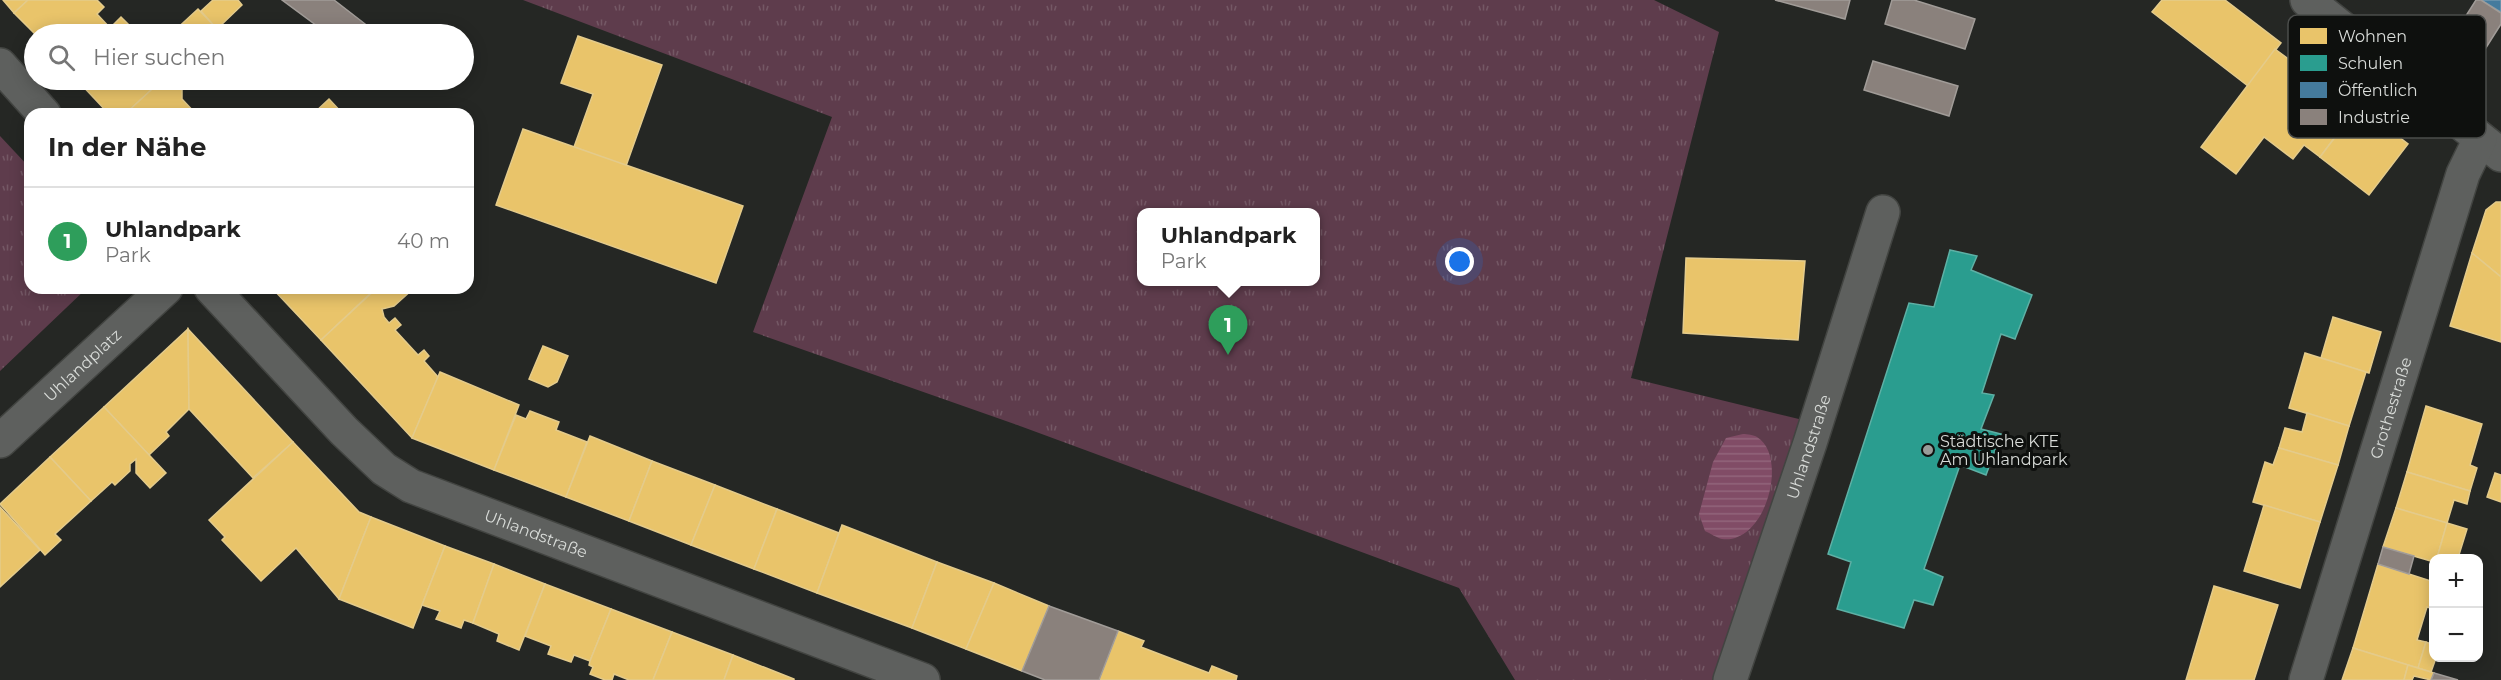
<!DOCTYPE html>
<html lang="de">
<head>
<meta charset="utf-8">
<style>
	:root { --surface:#fff; --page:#f2f2f2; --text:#222; --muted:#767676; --line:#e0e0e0; --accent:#1a73e8 }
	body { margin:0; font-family:Montserrat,sans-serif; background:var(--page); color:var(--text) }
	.controls { position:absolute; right:18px; bottom:18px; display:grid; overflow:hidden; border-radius:12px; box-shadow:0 3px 15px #0003 }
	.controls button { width:54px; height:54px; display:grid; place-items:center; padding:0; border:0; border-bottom:2px solid var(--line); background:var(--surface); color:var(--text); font:30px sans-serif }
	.you { position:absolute; left:1460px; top:262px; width:21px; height:21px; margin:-15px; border:4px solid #fff; border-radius:50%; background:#1a73e8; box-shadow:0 0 0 9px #1a73e833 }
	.badge { display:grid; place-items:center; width:39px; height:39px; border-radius:50%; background:var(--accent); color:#fff; font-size:20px; font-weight:700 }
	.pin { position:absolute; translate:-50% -50px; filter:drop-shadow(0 2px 3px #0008) }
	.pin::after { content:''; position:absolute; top:32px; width:21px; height:18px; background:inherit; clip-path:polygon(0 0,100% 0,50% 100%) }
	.popup { position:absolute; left:1137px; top:208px; width:183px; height:78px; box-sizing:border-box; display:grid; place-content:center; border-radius:12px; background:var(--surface); filter:drop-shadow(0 2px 4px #0005); font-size:20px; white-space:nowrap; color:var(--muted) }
	.popup b { font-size:22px; color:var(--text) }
	.popup::after { content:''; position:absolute; left:50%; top:100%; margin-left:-12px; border:12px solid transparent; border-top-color:var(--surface) }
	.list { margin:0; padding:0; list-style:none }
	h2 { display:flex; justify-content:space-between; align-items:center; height:78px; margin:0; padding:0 24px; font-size:26px }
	h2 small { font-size:20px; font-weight:400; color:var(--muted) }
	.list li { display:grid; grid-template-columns:39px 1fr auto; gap:18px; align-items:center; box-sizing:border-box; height:108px; padding:0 24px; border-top:2px solid var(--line) }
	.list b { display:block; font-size:22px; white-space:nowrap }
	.list p { margin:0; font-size:20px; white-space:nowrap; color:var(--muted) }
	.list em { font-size:20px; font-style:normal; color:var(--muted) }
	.icon { flex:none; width:33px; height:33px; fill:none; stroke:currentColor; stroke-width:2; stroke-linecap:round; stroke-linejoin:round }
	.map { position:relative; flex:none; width:2501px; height:680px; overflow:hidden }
	.search { position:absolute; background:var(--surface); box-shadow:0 3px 15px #0003; left:24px; top:24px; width:450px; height:66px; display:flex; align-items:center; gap:15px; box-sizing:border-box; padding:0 21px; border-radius:33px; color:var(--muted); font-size:22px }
	.panel { position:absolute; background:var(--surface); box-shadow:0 3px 15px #0003; left:24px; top:108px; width:450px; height:186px; border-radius:18px }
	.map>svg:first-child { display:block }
</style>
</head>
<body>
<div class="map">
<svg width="2501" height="680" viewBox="0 0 2501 680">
	<defs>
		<pattern id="park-tufts" width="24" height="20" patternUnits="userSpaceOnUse" patternTransform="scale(1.5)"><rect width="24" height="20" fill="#5e3c4c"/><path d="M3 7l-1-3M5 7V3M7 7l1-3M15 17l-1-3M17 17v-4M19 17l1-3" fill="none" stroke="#745865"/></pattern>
		<pattern id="water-rules" width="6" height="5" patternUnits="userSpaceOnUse" patternTransform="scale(1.5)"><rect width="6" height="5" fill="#814c66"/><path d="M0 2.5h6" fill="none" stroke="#92657b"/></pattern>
	</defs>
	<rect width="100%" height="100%" fill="#252724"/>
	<!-- park -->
	<g fill="url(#park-tufts)" fill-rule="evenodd">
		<path d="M523,0h1131l65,32 -88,346 172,42 -78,260h-210l-56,-92 -439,-162 -267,-94 79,-215zM1141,212h174v70h-174z"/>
		<polygon points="0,136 30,168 30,288 87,288 0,371"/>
	</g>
	<!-- water -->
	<path fill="url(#water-rules)" d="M1743,434c4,0 11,1 14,3 32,19 9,108 -35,102 -5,-1 -12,-6 -17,-8l-6,-17 14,-52 13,-24z"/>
	<!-- homes -->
	<g fill="#e9c46a" stroke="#e4cb8b" stroke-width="1.5">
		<polygon points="3,0 28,0 14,13"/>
		<polygon points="28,0 97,0 104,7 97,14 110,28 103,34 35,34 14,13"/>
		<polygon points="213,0 238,0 242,5 217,29 201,11"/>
		<polygon points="2162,0 2225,0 2281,43 2248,86 2152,12"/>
		<polygon points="198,9 217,29 211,34 171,34"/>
		<polygon points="121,17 138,34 103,34 110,28"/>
		<polygon points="578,36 662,65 626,166 574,147 593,94 561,83"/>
		<polygon points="2275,49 2310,75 2313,71 2359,105 2320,157 2304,145 2293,159 2264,137 2236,174 2201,147"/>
		<polygon points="77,80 162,80 125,114 109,114"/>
		<polygon points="162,80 182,80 182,99 196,114 125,114"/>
		<polygon points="329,99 343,114 313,114"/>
		<polygon points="2359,106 2408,144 2369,195 2320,157"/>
		<polygon points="523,129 743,206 716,283 496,205"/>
		<polygon points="2496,202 2501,202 2501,277 2472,253 2486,210"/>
		<polygon points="2472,253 2501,277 2501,342 2450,326"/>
		<polygon points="1686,258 1805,261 1798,340 1683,333"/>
		<polygon points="272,288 376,288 321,340"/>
		<polygon points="377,288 414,288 394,306 382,309 384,317 389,323 395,318 401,325 395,330 418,355 424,350 429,356 424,361 438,377 412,438 321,340"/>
		<polygon points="2333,317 2381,332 2369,373 2321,358"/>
		<polygon points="188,329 189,409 166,432 169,436 149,455 104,407"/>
		<polygon points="188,329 293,442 253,478 189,409"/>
		<polygon points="543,346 568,356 557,382 548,387 529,379"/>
		<polygon points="2305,353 2366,372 2349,426 2289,408"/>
		<polygon points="440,372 519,405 494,470 412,438"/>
		<polygon points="2426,406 2482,424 2470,465 2477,468 2470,491 2407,472"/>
		<polygon points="104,407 166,473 150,488 136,473 136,459 130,464 130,471 115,485 112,482 91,501 50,457"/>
		<polygon points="530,411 559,422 556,430 587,442 566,497 494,470 516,415 526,419"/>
		<polygon points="2307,413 2349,426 2338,465 2279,448 2285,428 2302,432"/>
		<polygon points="590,436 652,461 629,521 566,497"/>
		<polygon points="293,442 359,512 371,517 339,599 296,548 261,581 222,540 225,537 209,520"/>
		<polygon points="2279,448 2338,465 2320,522 2253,502 2265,462 2273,465"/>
		<polygon points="50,457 91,501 55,534 61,540 45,555 0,504"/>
		<polygon points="652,461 715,485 691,545 629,521"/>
		<polygon points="2407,472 2470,491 2467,504 2454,500 2447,523 2396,508"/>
		<polygon points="2495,473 2501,475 2501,502 2487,497"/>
		<polygon points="715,485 777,509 754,569 691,545"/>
		<polygon points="2264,505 2320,522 2300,588 2244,571"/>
		<polygon points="0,507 40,550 0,587"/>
		<polygon points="2396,508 2447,523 2437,558 2434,558 2434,562 2383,547"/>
		<polygon points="777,509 839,533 817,593 754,569"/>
		<polygon points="371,517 445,546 413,628 339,599"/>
		<polygon points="2447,523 2467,529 2458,558 2437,558"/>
		<polygon points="842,525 937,562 912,628 817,593"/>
		<polygon points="445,546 494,564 473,623 464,620 461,628 436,619 440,611 422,605"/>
		<polygon points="937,562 994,583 966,649 912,628"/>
		<polygon points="494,564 545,584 519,650 497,641 499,634 473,623"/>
		<polygon points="2378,564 2434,582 2434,609 2427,607 2417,640 2426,642 2418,668 2353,648"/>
		<polygon points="994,583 1049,606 1022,671 966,649"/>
		<polygon points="545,584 611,609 590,661 574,655 571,662 548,654 551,646 525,636"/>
		<polygon points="2214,586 2278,605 2254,680 2186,680"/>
		<polygon points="611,609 672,632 653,680 629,680 614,674 612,680 605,680 590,674 593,667 589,665 590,661"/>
		<polygon points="1118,631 1144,641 1141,647 1209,673 1212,666 1237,676 1236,680 1099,680"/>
		<polygon points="672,632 733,655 724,680 653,680"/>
		<polygon points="2426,642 2434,645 2436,658 2431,672 2418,668"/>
		<polygon points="2353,648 2408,665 2404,680 2342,680"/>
		<polygon points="733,655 794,679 794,680 724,680"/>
		<polygon points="2408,665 2434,673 2431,680 2414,676 2412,680 2404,680"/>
	</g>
	<!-- schools -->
	<polygon fill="#2a9d8f" stroke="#5eb0a5" stroke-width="1.5" points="1950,250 1977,256 1971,270 2032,295 2015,339 2001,334 1982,393 1994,395 1981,429 2001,434 1986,475 1960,465 1924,569 1943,577 1933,605 1914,600 1904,628 1837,609 1851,562 1828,554 1909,303 1934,307"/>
	<!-- public -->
	<polygon fill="#457b9d" stroke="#7198af" stroke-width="1.5" points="2481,0 2501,0 2501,12"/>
	<!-- industry -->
	<g fill="#8a817c" stroke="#a19c98" stroke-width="1.5">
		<polygon points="282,0 334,0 369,27 363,34 328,34"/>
		<polygon points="1775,0 1850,0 1845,19"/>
		<polygon points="1892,0 1914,0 1975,19 1965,49 1885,24"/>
		<polygon points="2476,0 2481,0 2501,13 2501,24 2470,73 2441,55"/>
		<polygon points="1873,61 1958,86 1949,116 1864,90"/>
		<polygon points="2383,547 2414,556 2409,574 2378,564"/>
		<polygon points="1049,606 1118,631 1099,680 1045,680 1022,671"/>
		<polygon points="2434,673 2458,680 2431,680"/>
	</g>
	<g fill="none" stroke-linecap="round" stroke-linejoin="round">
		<defs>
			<g id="minor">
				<polyline points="2307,0 2501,155"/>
				<polyline points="0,65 44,114"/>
				<path id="s1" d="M211,288l133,143 40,38 27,17 512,194"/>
				<path id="s2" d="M0,441l166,-153"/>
				<path id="s3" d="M1730,680l80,-237 73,-231"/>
				<path id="s4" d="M2306,680l157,-506 17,-35"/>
			</g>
		</defs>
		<!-- minor casing -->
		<use href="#minor" stroke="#424441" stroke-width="36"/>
		<!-- minor -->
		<use href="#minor" stroke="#5e605e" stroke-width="33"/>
	</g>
	<!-- markers -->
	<circle fill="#999c99" stroke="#0e100e" stroke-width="2" cx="1928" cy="450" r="6"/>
	<g text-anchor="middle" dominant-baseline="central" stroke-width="6" stroke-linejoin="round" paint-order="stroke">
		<!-- street labels -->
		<g font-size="16" fill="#d8dbd8" stroke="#0e100e">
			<text stroke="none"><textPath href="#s2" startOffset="112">Uhlandplatz</textPath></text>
			<text stroke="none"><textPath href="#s4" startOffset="285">Grothestraße</textPath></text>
			<text stroke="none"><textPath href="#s3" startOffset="246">Uhlandstraße</textPath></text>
			<text stroke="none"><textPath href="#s1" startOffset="416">Uhlandstraße</textPath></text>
		</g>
		<!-- poi labels -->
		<g font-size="16" fill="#d8dbd8" stroke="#0e100e" text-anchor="start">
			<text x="1940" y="441">Städtische KTE<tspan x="1940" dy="18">Am Uhlandpark</tspan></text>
		</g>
	</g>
	<!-- legend -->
	<rect x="2288" y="15" width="198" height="123" rx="9" fill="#0e100e" stroke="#4b4d4b" stroke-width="1.5"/>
	<rect x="2300" y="28" width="27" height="16" fill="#e9c46a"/>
	<rect x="2300" y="55" width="27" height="16" fill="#2a9d8f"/>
	<rect x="2300" y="82" width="27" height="16" fill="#457b9d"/>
	<rect x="2300" y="109" width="27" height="16" fill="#8a817c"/>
	<g font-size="16" fill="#d8dbd8">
		<text x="2338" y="42">Wohnen</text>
		<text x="2338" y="69">Schulen</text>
		<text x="2338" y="96">Öffentlich</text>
		<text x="2338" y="123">Industrie</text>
	</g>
</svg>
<div class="controls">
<button>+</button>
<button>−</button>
</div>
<div class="you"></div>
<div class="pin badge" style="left:1228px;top:355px;background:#2e9e5b">1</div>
<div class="popup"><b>Uhlandpark</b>Park</div>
<div class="search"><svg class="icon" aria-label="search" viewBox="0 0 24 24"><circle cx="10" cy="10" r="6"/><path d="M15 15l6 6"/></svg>Hier suchen</div>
<section class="panel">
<h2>In der Nähe<small></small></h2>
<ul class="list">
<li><span class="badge" style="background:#2e9e5b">1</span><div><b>Uhlandpark</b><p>Park</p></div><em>40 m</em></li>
</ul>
</section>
</div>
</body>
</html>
